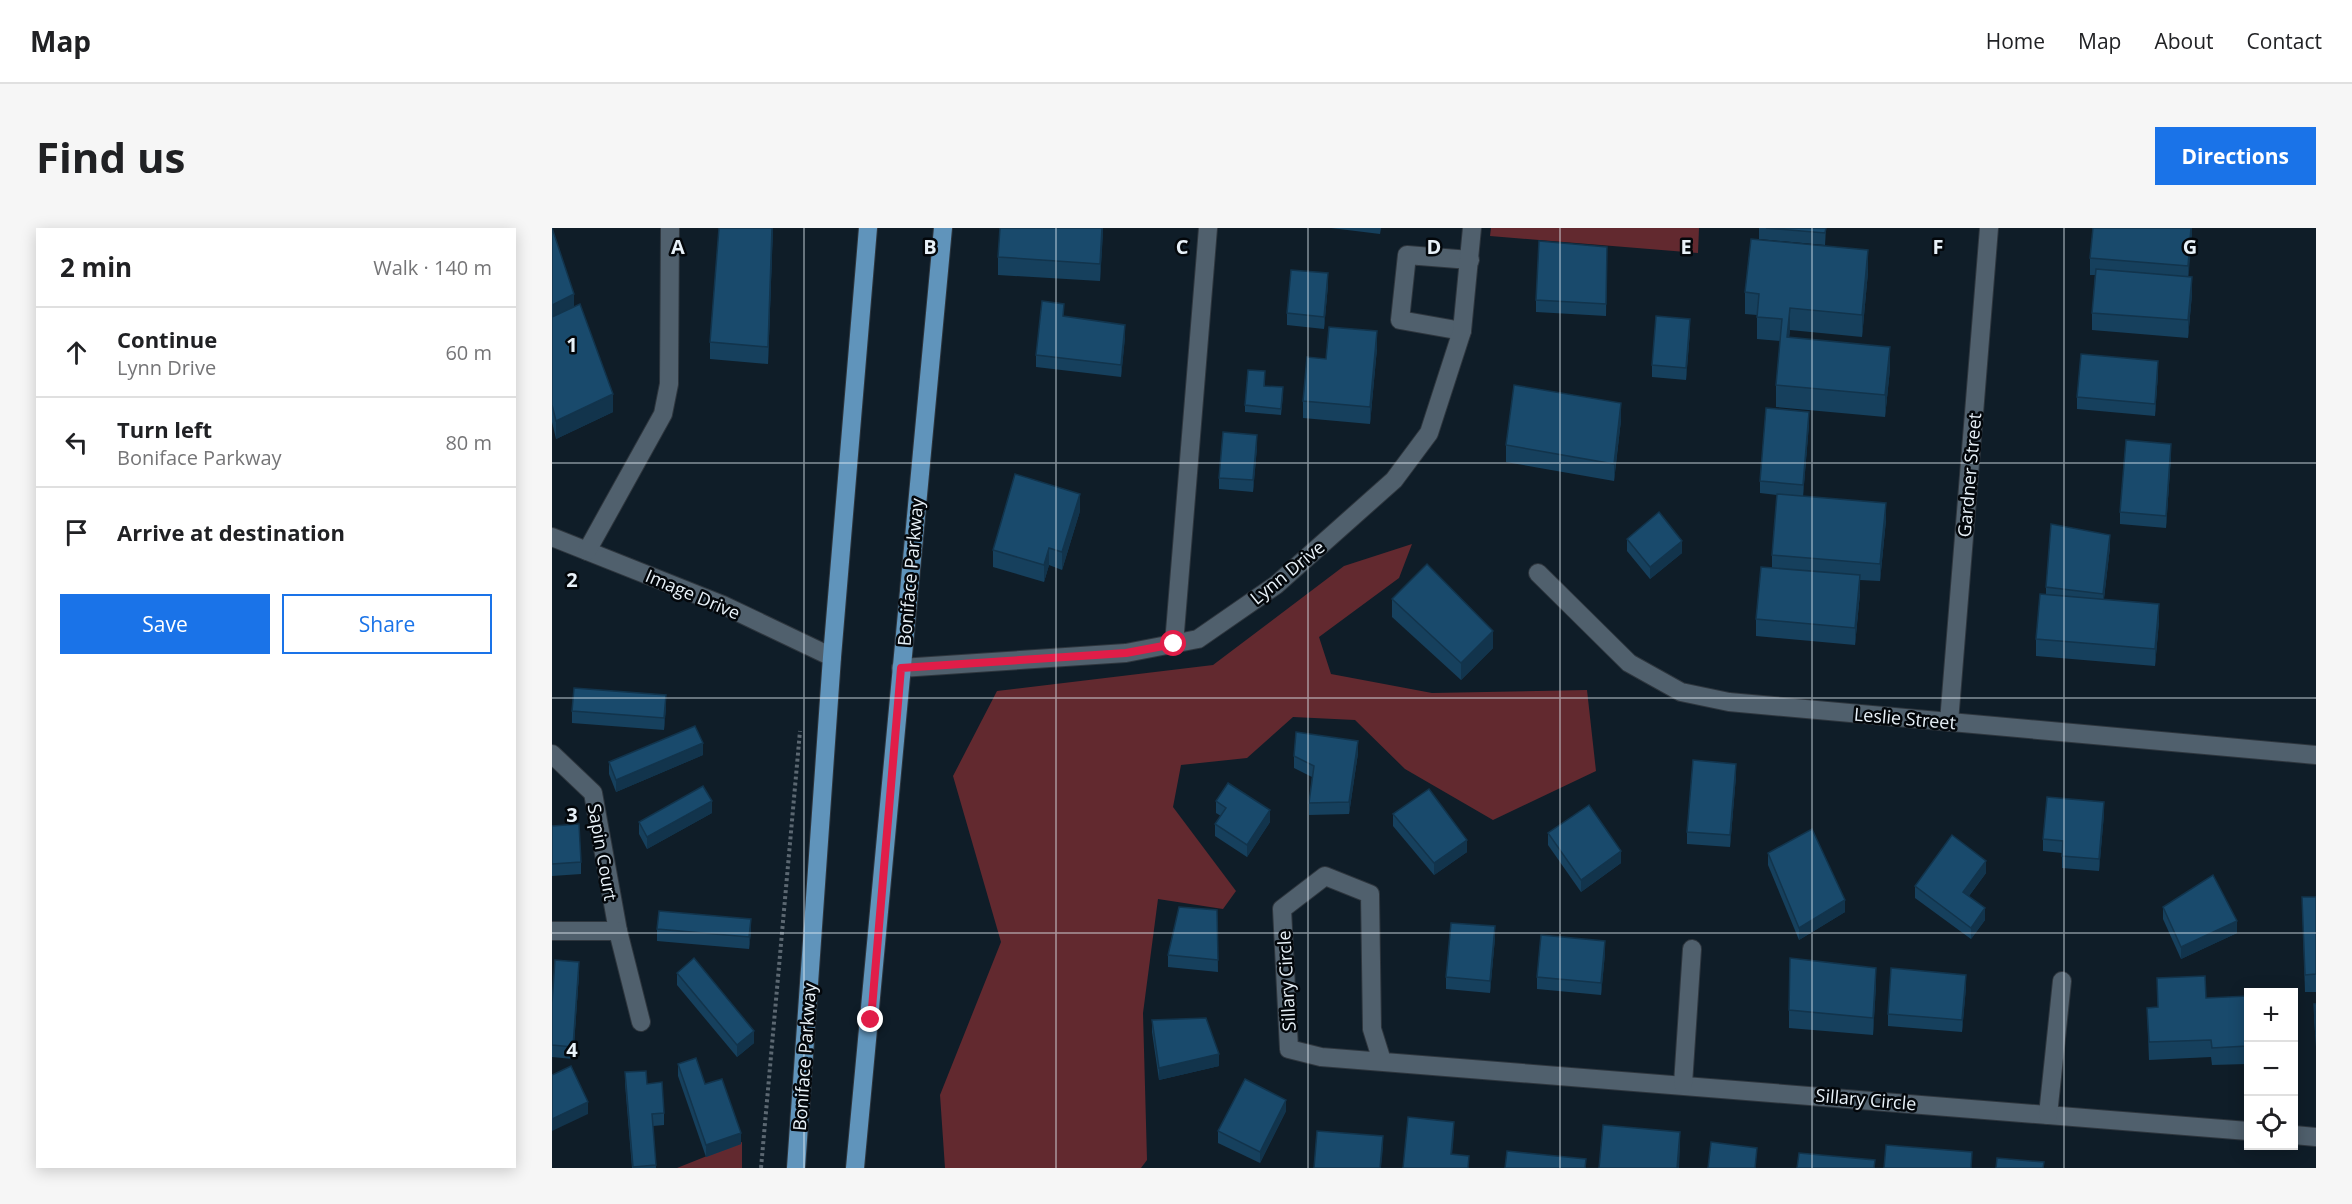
<!DOCTYPE html>
<html lang="en">
<head>
<meta charset="utf-8">
<style>
	:root { --surface:#fff; --page:#f6f6f6; --text:#202124; --muted:#757577; --line:#e0e0e0; --accent:#1a73e8 }
	body { margin:0; font-family:"Open Sans",sans-serif; background:var(--page); color:var(--text) }
	.controls { position:absolute; right:18px; bottom:18px; display:grid; overflow:hidden; border-radius:0px; box-shadow:0 3px 15px #0003 }
	.controls button { width:54px; height:54px; display:grid; place-items:center; padding:0; border:0; border-bottom:2px solid var(--line); background:var(--surface); color:var(--text); font:30px sans-serif }
	.stop { position:absolute; width:18px; height:18px; margin:-14px; border:4px solid #e11d48; border-radius:50%; background:#fff }
	.stop.end { background:#e11d48; border-color:#fff; box-shadow:0 2px 6px #0008 }
	.list { margin:0; padding:0; list-style:none }
	h2 { display:flex; justify-content:space-between; align-items:center; height:78px; margin:0; padding:0 24px; font-size:26px }
	h2 small { font-size:20px; font-weight:400; color:var(--muted) }
	.list li { display:grid; grid-template-columns:39px 1fr auto; gap:18px; align-items:center; box-sizing:border-box; height:90px; padding:0 24px; border-top:2px solid var(--line) }
	.list b { display:block; font-size:22px; white-space:nowrap }
	.list p { margin:0; font-size:20px; white-space:nowrap; color:var(--muted) }
	.list em { font-size:20px; font-style:normal; color:var(--muted) }
	.actions { display:flex; gap:12px; padding:18px 24px }
	.actions a { flex:1; padding:14px 0; border:2px solid var(--accent); border-radius:0px; text-align:center; font-size:21px; color:var(--accent) }
	.actions .main { background:var(--accent); color:#fff }
	.icon { flex:none; width:33px; height:33px; fill:none; stroke:currentColor; stroke-width:2; stroke-linecap:round; stroke-linejoin:round }
	.map { position:relative; flex:none; width:1764px; height:940px; overflow:hidden; border-radius:0px }
	header { display:flex; align-items:center; gap:36px; box-sizing:border-box; height:84px; padding:0 30px; background:var(--surface); border-bottom:2px solid var(--line) }
	header strong { font-size:28px }
	nav { display:flex; gap:33px; margin-inline-start:auto; font-size:21px }
	.intro { display:flex; align-items:center; justify-content:space-between; box-sizing:border-box; height:144px; padding:0 36px }
	h1 { margin:0; font-size:42px }
	.button { padding:15px 27px; border-radius:0px; background:var(--accent); color:#fff; font-size:21px; font-weight:700 }
	main { display:flex; gap:36px; padding:0 36px }
	aside { flex:1; background:var(--surface); border-radius:0px; box-shadow:0 3px 15px #0003 }
	.map>svg:first-child { display:block }
</style>
</head>
<body>
<header>
<strong>Map</strong>
<nav><a>Home</a><a>Map</a><a>About</a><a>Contact</a></nav>
</header>
<div class="intro"><h1>Find us</h1><a class="button">Directions</a></div>
<main>
<aside>
<h2>2 min<small>Walk · 140 m</small></h2>
<ul class="list">
<li><svg class="icon" aria-label="ahead" viewBox="0 0 24 24"><path d="M12 20V5M6 11l6-6 6 6"/></svg><div><b>Continue</b><p>Lynn Drive</p></div><em>60 m</em></li>
<li><svg class="icon" aria-label="left" viewBox="0 0 24 24"><path d="M17 20v-9H6M10 6l-5 5 5 5"/></svg><div><b>Turn left</b><p>Boniface Parkway</p></div><em>80 m</em></li>
<li><svg class="icon" aria-label="arrive" viewBox="0 0 24 24"><path d="M6 21V4h12l-3 4 3 4H6"/></svg><div><b>Arrive at destination</b></div></li>
</ul>
<div class="actions"><a class="main">Save</a><a>Share</a></div>
</aside>
<div class="map">
<svg width="1764" height="940" viewBox="0 0 1764 940">
	<rect width="100%" height="100%" fill="#0f1d28"/>
	<!-- green -->
	<g fill="#62292f">
		<polygon points="939,0 1147,0 1146,25 938,8"/>
		<polygon points="860,316 847,350 767,409 779,446 880,465 1035,462 1044,543 941,592 853,541 803,492 741,489 695,530 629,537 621,579 684,663 671,681 606,671 591,785 595,932 589,940 393,940 388,867 449,714 401,548 445,463 661,437 792,338"/>
		<polygon points="190,914 190,940 125,940"/>
	</g>
	<g fill="none" stroke-linecap="round" stroke-linejoin="round">
		<defs>
			<g id="minor">
				<polyline points="910,103 848,92 855,27 918,32"/>
				<polyline points="0,309 171,377 280,429"/>
				<polyline points="35,323 111,186 117,156 118,0"/>
				<polyline points="986,345 1077,435 1129,464 1177,474 1764,527"/>
				<polyline points="622,416 656,0"/>
				<polyline points="349,440 574,425 646,411 724,357 842,252 877,205 910,103 920,0"/>
				<polyline points="1397,494 1437,0"/>
				<polyline points="0,526 41,565 66,703 89,794"/>
				<polyline points="0,703 66,703"/>
				<polyline points="830,833 820,801 818,666 773,648 730,681 737,821 769,829 1696,903"/>
				<polyline points="1131,856 1140,721"/>
				<polyline points="1496,887 1510,753"/>
				<polyline points="1742,907 1764,909"/>
			</g>
			<g id="major">
				<polyline points="244,940 280,429 316,0"/>
				<polyline points="303,940 391,0"/>
			</g>
		</defs>
		<!-- minor casing -->
		<use href="#minor" stroke="#2e363e" stroke-width="20"/>
		<!-- major casing -->
		<use href="#major" stroke="#2e363e" stroke-width="20"/>
		<!-- path -->
		<polyline stroke="#5c6872" stroke-width="4" stroke-dasharray="3 3" stroke-linecap="butt" points="209,940 248,503"/>
		<!-- minor -->
		<use href="#minor" stroke="#50606d" stroke-width="18"/>
		<!-- major -->
		<use href="#major" stroke="#6094bb" stroke-width="18"/>
	</g>
	<!-- wall -->
	<g fill="#16405d">
		<polygon points="0,0 22,79 61,184 4,211 0,194"/>
		<polygon points="167,0 221,0 216,136 158,131 158,114"/>
		<polygon points="551,0 548,53 446,47 446,29"/>
		<polygon points="779,0 829,0 828,6"/>
		<polygon points="1207,0 1274,0 1273,17 1207,11"/>
		<polygon points="1640,0 1636,48 1640,66 1636,110 1540,102 1540,85 1543,47 1538,47 1538,30"/>
		<polygon points="1055,19 1054,88 984,84 984,72"/>
		<polygon points="1316,44 1310,109 1238,102 1237,109 1338,141 1333,189 1224,179 1224,157 1228,113 1205,111 1205,87 1193,86 1193,64"/>
		<polygon points="776,57 772,101 735,97 735,85"/>
		<polygon points="512,88 573,109 569,149 484,139 484,127"/>
		<polygon points="1138,103 1134,152 1100,149 1100,137"/>
		<polygon points="825,120 818,196 751,190 751,173 774,131"/>
		<polygon points="1606,145 1603,188 1525,181 1525,169"/>
		<polygon points="713,149 713,158 731,166 729,187 693,184 693,177"/>
		<polygon points="1069,192 1062,253 954,234 954,217"/>
		<polygon points="1257,196 1251,268 1334,292 1328,353 1308,352 1308,365 1303,417 1204,408 1204,391 1220,340 1220,327 1225,267 1208,265 1208,253"/>
		<polygon points="705,219 701,264 667,261 667,250"/>
		<polygon points="1619,228 1614,300 1568,296 1568,284"/>
		<polygon points="528,283 510,342 497,337 492,354 441,339 441,322"/>
		<polygon points="1075,311 1130,325 1098,351 1075,323"/>
		<polygon points="1558,319 1552,371 1607,393 1603,438 1484,428 1484,411 1494,366 1494,359"/>
		<polygon points="840,371 941,420 909,452 840,389"/>
		<polygon points="114,479 112,502 20,495 20,483"/>
		<polygon points="806,525 797,586 757,587 757,575 760,549 742,540 742,528"/>
		<polygon points="151,527 64,564 57,546 57,534"/>
		<polygon points="1184,548 1178,619 1135,616 1135,604"/>
		<polygon points="664,573 718,594 695,629 663,608 663,596 669,588 664,585"/>
		<polygon points="160,585 95,621 87,606 87,594"/>
		<polygon points="841,586 915,624 882,647 841,598"/>
		<polygon points="1552,586 1547,643 1510,640 1510,625 1491,623 1491,611"/>
		<polygon points="0,598 29,634 29,646 0,648"/>
		<polygon points="996,605 1069,635 1029,664 996,617"/>
		<polygon points="1216,625 1293,684 1247,712 1216,637"/>
		<polygon points="1434,645 1417,668 1433,692 1419,711 1363,670 1363,658"/>
		<polygon points="1750,669 1764,669 1764,764 1753,764"/>
		<polygon points="1611,679 1685,705 1629,731 1611,691"/>
		<polygon points="665,682 666,744 616,739 616,727"/>
		<polygon points="105,701 199,703 197,721 105,713"/>
		<polygon points="943,710 938,765 894,761 894,749"/>
		<polygon points="1053,725 1049,767 985,761 985,749"/>
		<polygon points="125,745 202,815 185,829 125,757"/>
		<polygon points="27,746 21,831 0,829 0,775"/>
		<polygon points="1605,750 1696,787 1696,812 1695,812 1695,836 1660,837 1659,829 1597,832 1595,780 1606,779"/>
		<polygon points="1324,757 1321,807 1237,800 1237,782"/>
		<polygon points="1414,759 1410,804 1336,798 1336,786"/>
		<polygon points="1762,776 1764,776 1764,819 1762,788"/>
		<polygon points="600,792 667,838 607,852 600,804"/>
		<polygon points="126,836 153,856 189,916 154,929 126,848"/>
		<polygon points="73,844 112,885 112,897 101,898 104,940 80,940 73,856"/>
		<polygon points="734,883 708,935 666,915 666,903"/>
	</g>
	<!-- shaded-wall -->
	<g fill="#12344c">
		<polygon points="220,0 221,0 216,136 216,119"/>
		<polygon points="550,0 551,7 548,53 548,36"/>
		<polygon points="1639,0 1640,0 1640,8 1636,55 1636,38"/>
		<polygon points="1316,22 1316,44 1310,109 1310,87"/>
		<polygon points="776,45 776,57 772,101 772,89"/>
		<polygon points="1640,49 1640,66 1636,110 1636,92"/>
		<polygon points="22,66 22,84 0,94 0,77"/>
		<polygon points="1238,80 1238,102 1235,131 1235,109"/>
		<polygon points="1138,91 1138,103 1134,152 1134,140"/>
		<polygon points="573,97 573,109 569,149 569,137"/>
		<polygon points="825,103 825,120 818,196 818,179"/>
		<polygon points="1338,119 1338,141 1333,189 1333,167"/>
		<polygon points="1606,133 1606,145 1603,188 1603,176"/>
		<polygon points="61,166 61,184 4,211 4,193"/>
		<polygon points="1069,175 1069,192 1062,253 1062,236"/>
		<polygon points="1257,184 1257,196 1251,269 1251,257"/>
		<polygon points="705,207 705,219 701,264 701,252"/>
		<polygon points="1619,216 1619,228 1614,300 1614,288"/>
		<polygon points="528,266 528,283 510,342 510,324"/>
		<polygon points="1334,275 1334,292 1328,353 1328,336"/>
		<polygon points="1558,307 1558,319 1551,378 1551,366"/>
		<polygon points="1130,313 1130,325 1098,351 1098,339"/>
		<polygon points="497,320 497,337 492,354 492,337"/>
		<polygon points="1308,347 1308,365 1303,417 1303,400"/>
		<polygon points="1607,376 1607,393 1603,438 1603,421"/>
		<polygon points="941,403 941,420 909,452 909,435"/>
		<polygon points="114,467 114,479 112,502 112,490"/>
		<polygon points="806,513 806,525 797,586 797,574"/>
		<polygon points="151,515 151,527 64,564 64,552"/>
		<polygon points="1184,536 1184,548 1178,619 1178,607"/>
		<polygon points="160,573 160,585 95,621 95,609"/>
		<polygon points="1552,574 1552,586 1547,643 1547,631"/>
		<polygon points="718,582 718,594 695,629 695,617"/>
		<polygon points="915,612 915,624 882,647 882,635"/>
		<polygon points="1069,623 1069,635 1029,664 1029,652"/>
		<polygon points="1434,633 1434,645 1411,676 1411,664"/>
		<polygon points="1293,672 1293,684 1247,712 1247,700"/>
		<polygon points="1433,680 1433,692 1419,711 1419,700"/>
		<polygon points="199,691 199,703 197,721 197,709"/>
		<polygon points="1685,693 1685,705 1629,731 1629,719"/>
		<polygon points="943,698 943,710 938,765 938,753"/>
		<polygon points="1053,713 1053,725 1049,767 1049,755"/>
		<polygon points="27,734 27,746 21,831 21,819"/>
		<polygon points="1324,740 1324,757 1321,807 1321,790"/>
		<polygon points="1414,747 1414,759 1410,804 1410,792"/>
		<polygon points="202,803 202,815 185,829 185,817"/>
		<polygon points="667,826 667,838 607,852 607,840"/>
		<polygon points="734,872 734,883 708,935 708,924"/>
		<polygon points="36,874 36,886 0,903 0,891"/>
		<polygon points="902,894 902,906 899,938 899,926"/>
		<polygon points="1128,904 1128,922 1127,940 1125,940"/>
		<polygon points="189,905 189,916 154,929 154,917"/>
		<polygon points="831,908 831,920 829,940 828,940"/>
	</g>
	<!-- building -->
	<g fill="#194a6c" stroke="#12344c" stroke-width="1.5">
		<polygon points="0,0 22,66 0,77"/>
		<polygon points="167,0 220,0 216,119 158,114"/>
		<polygon points="448,0 550,0 548,36 446,29"/>
		<polygon points="1214,0 1274,0 1273,5"/>
		<polygon points="1541,0 1639,0 1636,38 1538,30"/>
		<polygon points="1199,11 1316,22 1310,87 1238,80 1235,109 1338,119 1333,167 1224,157 1230,91 1205,89 1207,66 1193,64"/>
		<polygon points="987,13 1055,19 1054,76 984,72"/>
		<polygon points="1544,41 1640,49 1636,92 1540,85"/>
		<polygon points="739,42 776,45 772,89 735,85"/>
		<polygon points="490,73 512,76 511,88 573,97 569,137 484,127"/>
		<polygon points="28,76 61,166 4,193 0,177 0,89"/>
		<polygon points="1104,88 1138,91 1134,140 1100,137"/>
		<polygon points="777,99 825,103 818,179 751,173 755,129 774,131"/>
		<polygon points="1529,126 1606,133 1603,176 1525,169"/>
		<polygon points="696,142 713,143 712,158 731,159 729,181 693,177"/>
		<polygon points="962,157 1069,175 1062,236 954,217"/>
		<polygon points="1214,180 1257,184 1251,257 1208,253"/>
		<polygon points="671,204 705,207 701,252 667,250"/>
		<polygon points="1574,212 1619,216 1614,288 1568,284"/>
		<polygon points="463,246 528,266 510,324 497,320 492,337 441,322"/>
		<polygon points="1225,266 1334,275 1328,336 1220,327"/>
		<polygon points="1107,284 1130,313 1098,339 1075,311"/>
		<polygon points="1499,296 1558,307 1551,366 1494,359"/>
		<polygon points="875,336 941,403 909,435 840,371"/>
		<polygon points="1209,339 1308,347 1303,400 1204,391"/>
		<polygon points="1488,366 1607,376 1603,421 1484,411"/>
		<polygon points="22,460 114,467 112,490 20,483"/>
		<polygon points="143,498 151,515 64,552 57,534"/>
		<polygon points="744,504 806,513 797,574 757,575 762,538 742,528"/>
		<polygon points="1141,532 1184,536 1178,607 1135,604"/>
		<polygon points="676,555 718,582 695,617 663,596 674,580 664,573"/>
		<polygon points="151,558 160,573 95,609 87,594"/>
		<polygon points="877,561 915,612 882,635 841,586"/>
		<polygon points="1495,569 1552,574 1547,631 1510,628 1511,613 1491,611"/>
		<polygon points="1037,577 1069,623 1029,652 996,605"/>
		<polygon points="27,596 29,634 0,636 0,598"/>
		<polygon points="1260,601 1293,672 1247,700 1216,625"/>
		<polygon points="1400,607 1434,633 1411,664 1433,680 1419,700 1363,658"/>
		<polygon points="1661,647 1685,693 1629,719 1611,679"/>
		<polygon points="1750,669 1764,669 1764,746 1753,747"/>
		<polygon points="627,679 665,682 666,732 616,727"/>
		<polygon points="107,683 199,691 197,709 105,701"/>
		<polygon points="899,695 943,698 938,753 894,749"/>
		<polygon points="989,707 1053,713 1049,755 985,749"/>
		<polygon points="142,730 202,803 185,817 125,745"/>
		<polygon points="1238,730 1324,740 1321,790 1237,782"/>
		<polygon points="3,732 27,734 21,819 0,817 0,775"/>
		<polygon points="1339,740 1414,747 1410,792 1336,786"/>
		<polygon points="1653,748 1654,770 1696,768 1696,795 1694,795 1695,818 1660,820 1659,812 1597,814 1595,780 1606,779 1605,750"/>
		<polygon points="1762,776 1764,776 1764,807"/>
		<polygon points="654,790 667,826 607,840 600,792"/>
		<polygon points="144,830 153,856 170,851 189,905 154,917 126,836"/>
		<polygon points="19,838 36,874 0,891 0,847"/>
		<polygon points="94,843 95,856 110,854 112,885 100,886 104,937 81,939 73,844"/>
		<polygon points="693,851 734,872 708,924 666,903"/>
		<polygon points="856,889 902,894 899,926 917,928 916,940 851,940"/>
		<polygon points="1051,897 1128,904 1125,940 1047,940"/>
		<polygon points="765,903 831,908 828,940 762,940"/>
		<polygon points="1159,914 1205,920 1203,940 1156,940"/>
		<polygon points="1334,917 1420,924 1419,940 1332,940"/>
		<polygon points="955,923 1034,931 1033,940 953,940"/>
		<polygon points="1247,925 1323,932 1322,940 1245,940"/>
		<polygon points="1445,930 1492,934 1491,940 1444,940"/>
	</g>
	<g fill="none" stroke-linecap="round" stroke-linejoin="round">
		<!-- route -->
		<polyline stroke="#e11d48" stroke-width="8" points="319,792 349,440 574,425 622,416"/>
	</g>
	<!-- grid -->
	<path fill="none" stroke="#e8f1f8" stroke-width="1.5" stroke-opacity="0.55" d="M252,0v940M504,0v940M756,0v940M1008,0v940M1260,0v940M1512,0v940M0,235h1764M0,470h1764M0,705h1764"/>
	<g text-anchor="middle" dominant-baseline="central" stroke-width="5" stroke-linejoin="round" paint-order="stroke">
		<!-- street labels -->
		<g font-size="18" fill="#e8f1f8" stroke="#03070b">
			<text transform="translate(1417 247) rotate(-85)">Gardner Street</text>
			<text transform="translate(358 344) rotate(-85)">Boniface Parkway</text>
			<text transform="translate(735 344) rotate(-39)">Lynn Drive</text>
			<text transform="translate(141 366) rotate(23)">Image Drive</text>
			<text transform="translate(1353 490) rotate(5)">Leslie Street</text>
			<text transform="translate(51 624) rotate(80)">Sapin Court</text>
			<text transform="translate(734 753) rotate(-93)">Sillary Circle</text>
			<text transform="translate(252 829) rotate(-86)">Boniface Parkway</text>
			<text transform="translate(1314 871) rotate(5)">Sillary Circle</text>
		</g>
	</g>
	<g font-size="20" text-anchor="middle" font-weight="bold" fill="#e8f1f8" stroke="#03070b" stroke-width="5" stroke-linejoin="round" paint-order="stroke">
		<text x="126" y="26">A</text>
		<text x="378" y="26">B</text>
		<text x="630" y="26">C</text>
		<text x="882" y="26">D</text>
		<text x="1134" y="26">E</text>
		<text x="1386" y="26">F</text>
		<text x="1638" y="26">G</text>
		<text x="20" y="124">1</text>
		<text x="20" y="359">2</text>
		<text x="20" y="594">3</text>
		<text x="20" y="829">4</text>
	</g>
</svg>
<div class="controls">
<button>+</button>
<button>−</button>
<button><svg class="icon" aria-label="locate" viewBox="0 0 24 24"><circle cx="12" cy="12" r="6"/><path d="M12 2v4M12 18v4M2 12h4M18 12h4"/></svg></button>
</div>
<div class="stop" style="left:622px;top:416px"></div>
<div class="stop end" style="left:319px;top:792px"></div>
</div>
</main>
</body>
</html>
